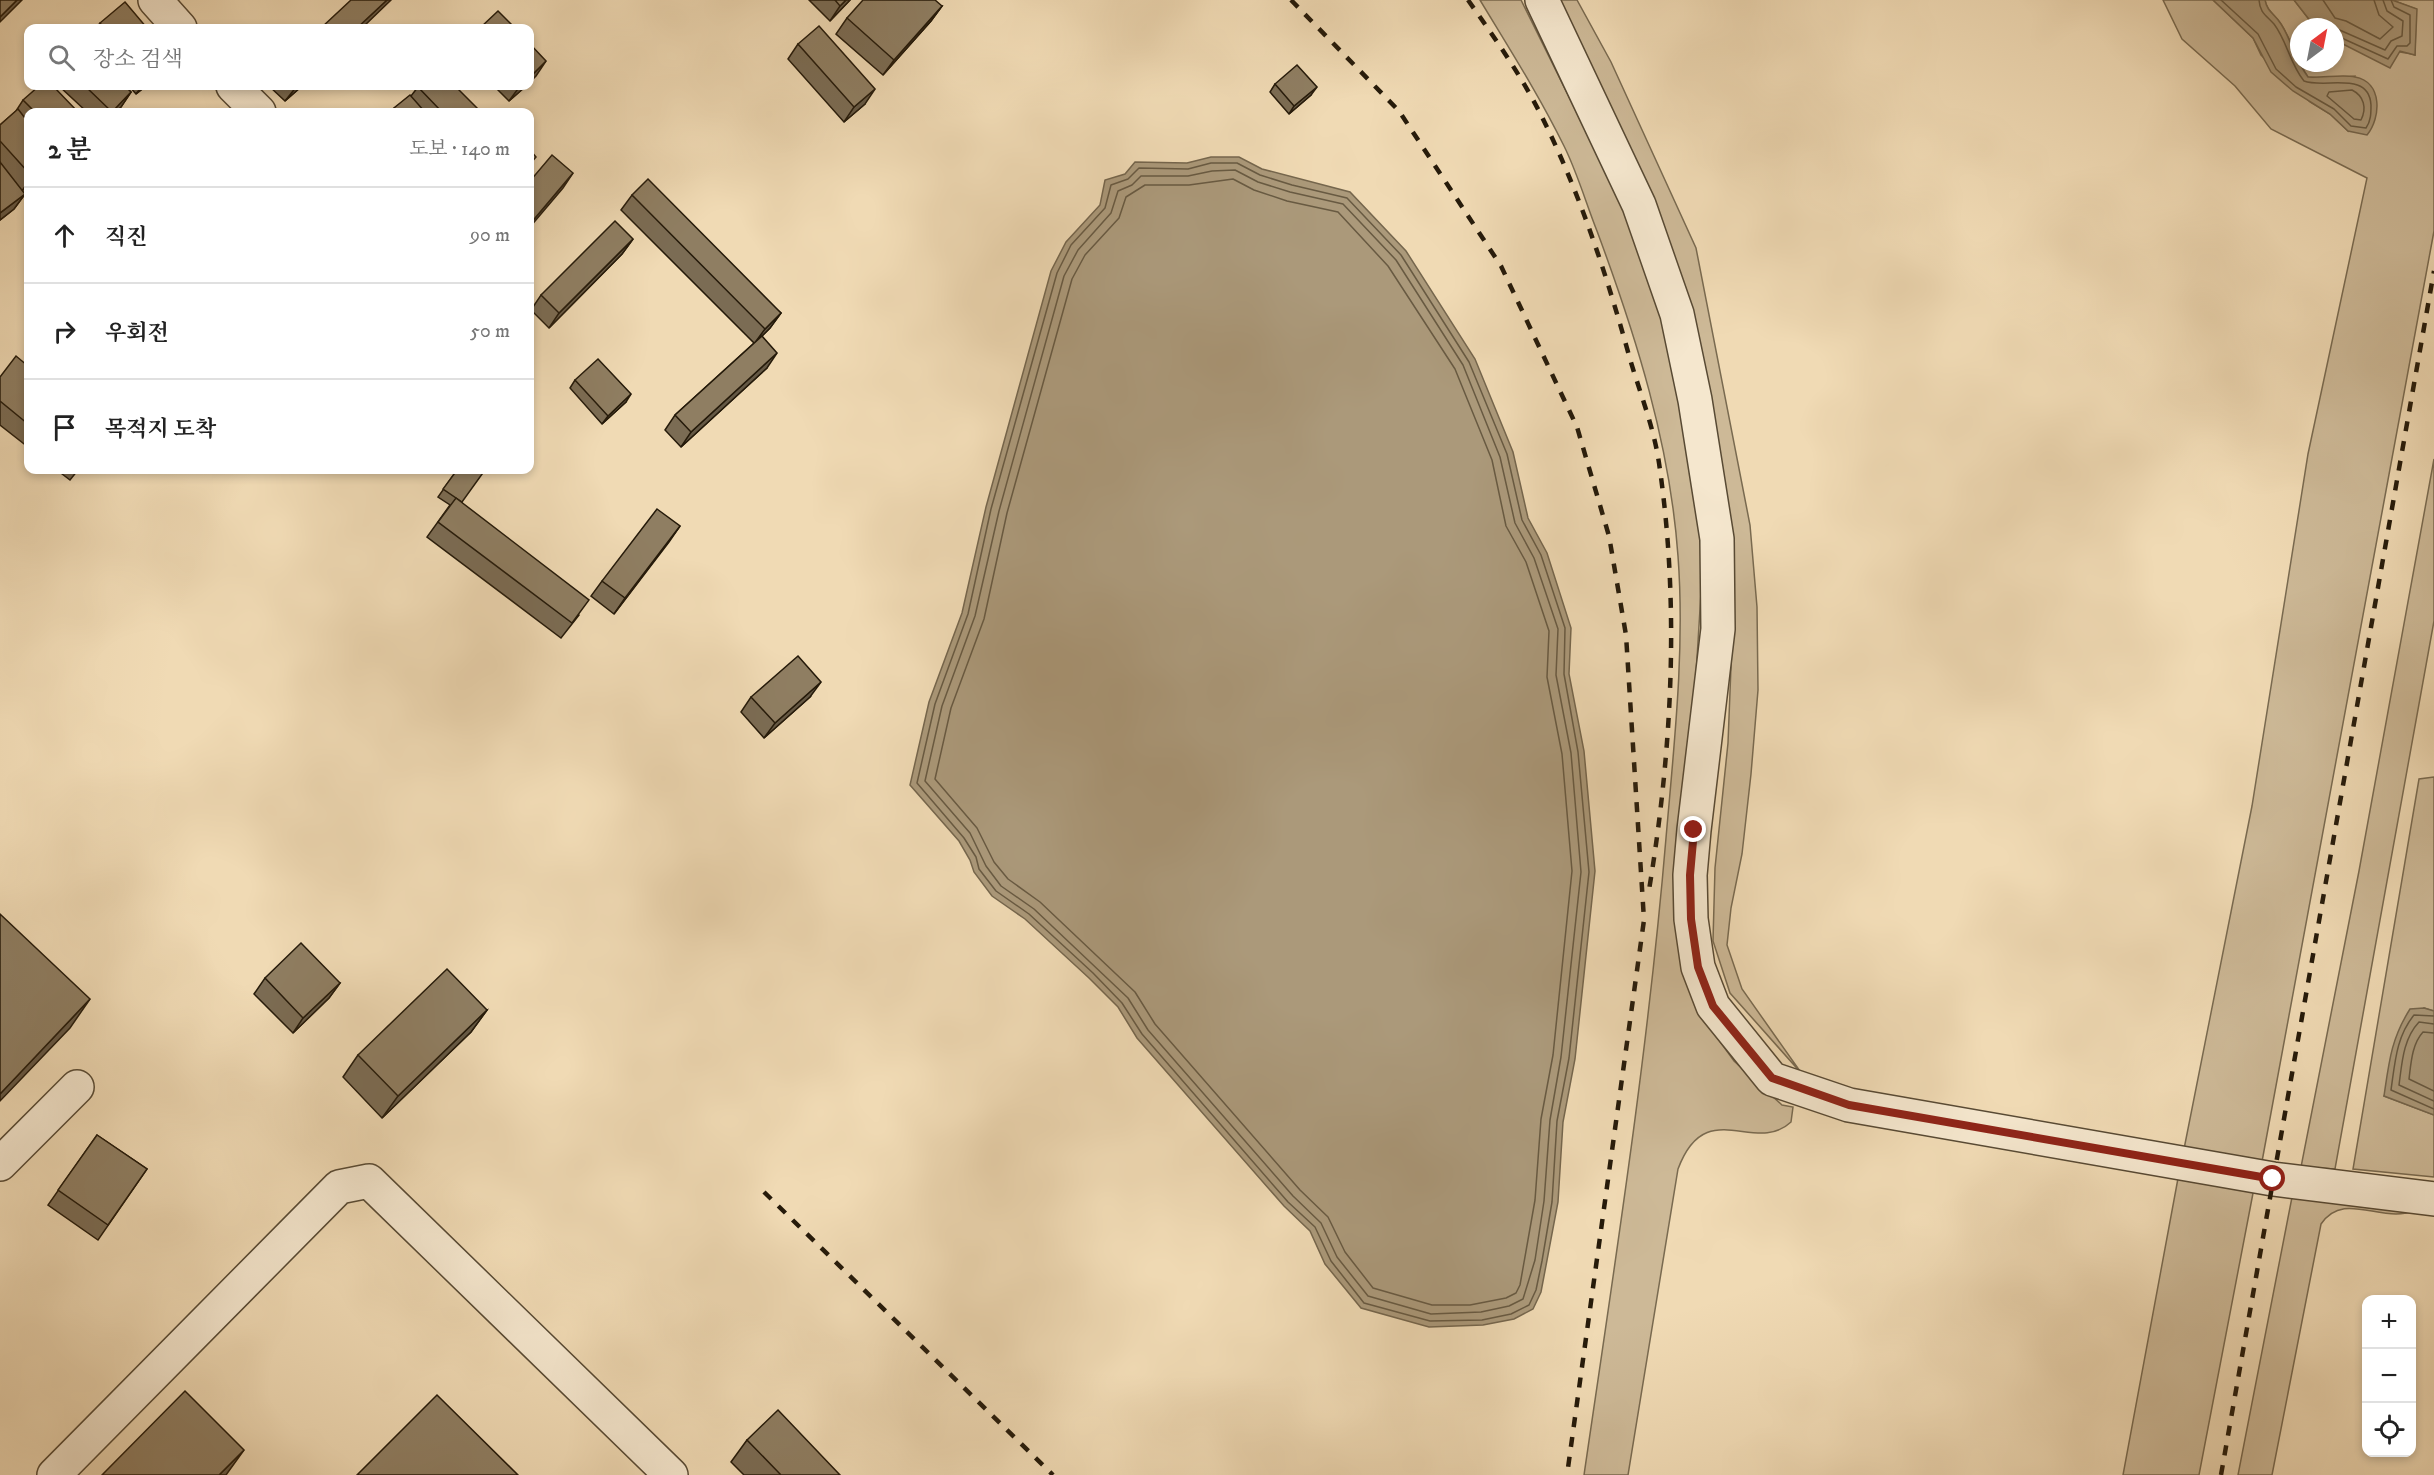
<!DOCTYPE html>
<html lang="ko">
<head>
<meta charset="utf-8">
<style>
	:root { --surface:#fff; --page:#f6f6f6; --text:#222; --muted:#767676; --line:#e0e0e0 }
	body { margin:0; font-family:"IM FELL DW Pica","Noto Serif KR",serif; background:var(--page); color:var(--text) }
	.controls { position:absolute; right:18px; bottom:18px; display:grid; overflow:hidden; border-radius:12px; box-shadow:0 3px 9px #0003 }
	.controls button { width:54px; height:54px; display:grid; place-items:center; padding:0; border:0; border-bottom:2px solid var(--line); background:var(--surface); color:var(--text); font:30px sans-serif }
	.compass { position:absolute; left:2290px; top:18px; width:54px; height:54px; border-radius:50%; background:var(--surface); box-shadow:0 3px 9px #0003; rotate:32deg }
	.stop { position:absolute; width:18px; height:18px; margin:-14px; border:4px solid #8f2418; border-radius:50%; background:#fff }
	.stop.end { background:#8f2418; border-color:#fff; box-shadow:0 2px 6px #0008 }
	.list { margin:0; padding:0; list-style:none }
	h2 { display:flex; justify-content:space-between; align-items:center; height:78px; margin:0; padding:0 24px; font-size:26px }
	h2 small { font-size:20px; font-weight:400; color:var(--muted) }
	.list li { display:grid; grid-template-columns:39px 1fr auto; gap:18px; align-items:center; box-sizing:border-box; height:96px; padding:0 24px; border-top:2px solid var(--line) }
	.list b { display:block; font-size:22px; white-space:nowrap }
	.list em { font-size:20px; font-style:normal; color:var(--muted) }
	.icon { flex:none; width:33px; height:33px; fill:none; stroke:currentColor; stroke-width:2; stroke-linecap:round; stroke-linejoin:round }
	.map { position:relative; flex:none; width:2434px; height:1475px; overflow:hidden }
	.search { position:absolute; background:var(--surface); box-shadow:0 3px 9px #0003; left:24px; top:24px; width:510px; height:66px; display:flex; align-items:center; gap:15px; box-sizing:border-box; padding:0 21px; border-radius:12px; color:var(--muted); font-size:22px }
	.panel { position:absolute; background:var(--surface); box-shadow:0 3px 9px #0003; left:24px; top:108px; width:510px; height:366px; border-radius:12px }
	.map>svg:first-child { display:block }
</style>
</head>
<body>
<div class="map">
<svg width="2434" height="1475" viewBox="0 0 2434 1475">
	<rect width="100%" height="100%" fill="#f0dab4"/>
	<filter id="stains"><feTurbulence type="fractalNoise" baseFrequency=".00333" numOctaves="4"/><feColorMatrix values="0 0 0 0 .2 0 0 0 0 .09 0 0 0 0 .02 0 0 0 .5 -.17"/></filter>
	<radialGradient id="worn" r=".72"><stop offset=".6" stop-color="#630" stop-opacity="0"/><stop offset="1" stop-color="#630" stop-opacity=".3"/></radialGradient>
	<!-- green -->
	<g fill="#cdb997" stroke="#796a50" stroke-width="1.5">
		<path d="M1480,0h41l104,210 28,78 23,85 28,170 -22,363v63l21,49 31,43 48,44 11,2 -2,15c-36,34 -85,-28 -113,47l-50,306h-44c31,-212 64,-423 82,-637 8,-93 19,-188 12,-282 -8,-112 -42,-220 -81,-325 -11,-28 -20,-59 -33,-85 -25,-51 -55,-98 -84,-146z"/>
		<polygon points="1554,0 1577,0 1611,62 1696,248 1750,525 1757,607 1758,690 1751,774 1742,854 1731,908 1727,945 1742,989 1802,1074 1730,993 1713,941 1715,868 1728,743 1732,641 1706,404"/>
		<path d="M2163,0h50l40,38 8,17 49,47 20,12 18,17 7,-55 -26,3 -21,-2c-12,-17 -16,-36 -27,-53 -6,-10 -14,-12 -16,-24h29l21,27h-16v36h36v-23c24,12 54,8 80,15l1,-46 -24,-9h42v231l-173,936 -77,-18 68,-343 56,-352 59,-276 -96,-49 -36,-43 -53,-47z"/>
		<polygon points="2434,459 2434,621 2335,1169 2301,1167 2359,871"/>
		<polygon points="2434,777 2434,1011 2424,1008 2384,1096 2434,1115 2434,1177 2353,1169 2419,779"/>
		<polygon points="2179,1173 2254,1188 2199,1475 2123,1475"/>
		<path d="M2293,1192l141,16c-12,2 -26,6 -38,6 -28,0 -56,-18 -75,10l-49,251h-34z"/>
	</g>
	<!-- water -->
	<g fill="#ab997a" stroke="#75664d" stroke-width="1.5">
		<path d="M2213,0h52c2,12 10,14 16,24 11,17 14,36 27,53 14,1 36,-3 47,0 28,5 26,41 12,58l-19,-4 -18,-17 -37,-23 -22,-19 -18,-34z"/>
		<polygon points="2294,0 2392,0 2417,9 2415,55 2400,51 2390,68 2335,40 2335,27 2315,27"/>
		<polygon points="1211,157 1239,157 1262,169 1350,192 1406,251 1475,359 1513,452 1528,518 1547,553 1571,628 1569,674 1584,751 1595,871 1575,1059 1563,1122 1558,1202 1541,1292 1533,1309 1514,1319 1483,1325 1429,1327 1361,1308 1325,1264 1310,1231 1284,1206 1137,1038 1118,1007 1089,978 1025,919 992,896 974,872 970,860 959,841 910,785 929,702 962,613 986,507 1051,271 1066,242 1100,205 1105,180 1125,174 1135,162 1187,163"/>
		<path d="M2424,1008l10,3v104l-50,-19c5,-34 7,-57 26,-87z"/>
	</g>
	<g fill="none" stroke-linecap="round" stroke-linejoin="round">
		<!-- shore -->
		<g stroke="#685a42" stroke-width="1.5">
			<path d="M2221,0l37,34 18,35 20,18 38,22 17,17 15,2c5,-7 5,-15 5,-23 -2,-35 -46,-16 -67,-24 -14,-17 -17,-40 -30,-57 -8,-9 -14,-11 -15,-24"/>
			<polyline points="2323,0 2335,18 2346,21 2380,39 2393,27 2379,15 2374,0"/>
			<polyline points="2335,28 2385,50 2391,41 2402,36 2403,21 2387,11 2383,0"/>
			<polyline points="2335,35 2388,59 2397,46 2407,46 2410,43 2410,15 2394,7 2391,0"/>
			<path d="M2352,90c12,6 15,18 9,30l-7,-1 -27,-23 2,-4z"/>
			<polygon points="1211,163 1237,163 1260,175 1292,185 1347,198 1401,255 1469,362 1507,454 1522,520 1541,555 1565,628 1564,674 1578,752 1589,872 1569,1058 1557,1121 1552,1202 1542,1261 1536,1290 1529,1305 1511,1314 1482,1320 1430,1321 1364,1303 1331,1261 1315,1227 1288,1202 1142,1034 1122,1003 1093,973 1029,914 996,891 979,869 976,857 964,838 917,783 935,704 968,614 991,509 1057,273 1071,245 1105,208 1111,185 1128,179 1139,168 1188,169"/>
			<polygon points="1235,170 1258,182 1290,192 1343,204 1396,260 1463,365 1500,457 1515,523 1534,558 1558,629 1556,675 1571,753 1581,872 1561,1057 1550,1120 1544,1201 1535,1260 1523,1299 1509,1306 1481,1312 1431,1314 1368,1296 1337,1257 1321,1223 1293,1196 1148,1030 1128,998 1034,909 1001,886 986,866 970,833 925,781 942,706 975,616 999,511 1064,276 1078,250 1111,213 1118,191 1132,185 1141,176 1188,176 1212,171"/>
			<polygon points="1233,179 1254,190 1287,201 1338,212 1388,266 1455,369 1492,460 1506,526 1526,562 1549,631 1547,677 1562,754 1572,871 1553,1055 1541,1119 1535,1200 1520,1285 1516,1293 1506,1298 1470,1305 1432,1305 1373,1288 1345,1252 1328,1217 1300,1190 1155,1024 1135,992 1040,902 1008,879 994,862 977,828 935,779 951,708 984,619 1007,513 1072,279 1085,255 1119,218 1126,197 1145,185 1189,185"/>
			<path d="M2434,1016l-20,-1c-18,22 -19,48 -23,75l43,19"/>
			<path d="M2434,1024l-15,-2c-16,17 -17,41 -20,63l35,16"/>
			<path d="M2434,1033l-11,-1c-11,12 -12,31 -14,47l25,12"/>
		</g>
		<defs>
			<g id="minor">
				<polyline points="155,0 180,28"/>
				<polyline points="1542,0 1639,205 1677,314 1695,400 1717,539 1718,629 1694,830 1690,875 1691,919 1698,967 1713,1006 1772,1079 1849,1105 2273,1179 2434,1199"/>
				<polyline points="233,86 259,112"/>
				<polyline points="0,1164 77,1087"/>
				<polyline points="54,1475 339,1187 369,1181 671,1475"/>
			</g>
		</defs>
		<!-- minor casing -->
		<use href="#minor" stroke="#584a34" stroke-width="36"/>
		<!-- minor -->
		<use href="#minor" stroke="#f5e7ce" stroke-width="33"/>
		<!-- rail -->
		<g stroke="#251a0a" stroke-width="4.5" stroke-dasharray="10 10" stroke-linecap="butt">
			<polyline points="1291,0 1399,111 1501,266 1577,427 1609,536 1626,635 1644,920 1567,1475"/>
			<path d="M1468,0c26,37 53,75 73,115 39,78 66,161 89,244 10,34 24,69 29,104 21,143 13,291 -11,433"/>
			<polyline points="764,1192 1053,1475"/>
			<polyline points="2221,1475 2434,271"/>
		</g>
	</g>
	<!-- wall -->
	<g fill="#7b6c54" stroke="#251a0a" stroke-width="1.5">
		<polygon points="809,0 850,0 830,21"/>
		<polygon points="942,6 931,21 883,75 836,34 847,18"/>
		<polygon points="100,23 147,28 96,28"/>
		<polygon points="798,44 865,104 844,122 788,59"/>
		<polygon points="1275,84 1311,95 1289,114 1270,92"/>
		<polygon points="59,86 125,86 131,92 121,107 115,112 87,112"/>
		<polygon points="129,86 146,86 136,94"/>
		<polygon points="269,86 302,86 285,101"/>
		<polygon points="494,86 526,86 509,101"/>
		<polygon points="418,87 481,112 389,112 411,96"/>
		<polygon points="23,100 78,112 28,112 28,185 22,191 25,194 14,209 0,220 0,125 16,111"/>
		<polygon points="632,195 781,313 770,328 762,336 767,368 681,447 665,430 675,415 754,343 621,210"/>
		<polygon points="633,239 622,254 549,328 531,310 541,295"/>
		<polygon points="28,366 28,447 0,425 0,377"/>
		<polygon points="575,380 626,402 602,424 570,388"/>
		<polygon points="57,470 78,470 70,480"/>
		<polygon points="457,470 462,503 579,615 561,638 427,537 450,505 438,497"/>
		<polygon points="680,526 614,614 591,596 602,581"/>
		<polygon points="751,697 810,697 764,738 741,712"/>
		<polygon points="265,978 340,983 329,998 293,1033 254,994"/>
		<polygon points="487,1010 471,1032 382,1118 343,1077 358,1055"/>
		<polygon points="97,1135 147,1169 98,1240 48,1205"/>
		<polygon points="747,1440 840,1475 744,1475 731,1462"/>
	</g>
	<!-- shaded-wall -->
	<g fill="#645845" stroke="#251a0a" stroke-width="1.5">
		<polygon points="17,0 22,0 0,22 0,17"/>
		<polygon points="387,0 391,0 362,28 357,28"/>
		<polygon points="846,0 850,0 830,21 840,6"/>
		<polygon points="942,6 931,21 883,75 894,60"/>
		<polygon points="546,61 536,76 530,82 530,77"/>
		<polygon points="142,86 146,86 136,94"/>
		<polygon points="297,86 302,86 285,101"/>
		<polygon points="520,86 526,86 509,101"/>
		<polygon points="1317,87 1311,95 1289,114 1294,106"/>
		<polygon points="875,89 865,104 844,122 854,107"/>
		<polygon points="131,92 121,107 115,112 112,112"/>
		<polygon points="573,173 563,188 530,227 530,224"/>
		<polygon points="28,182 28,185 22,191"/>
		<polygon points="25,194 14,209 0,220 0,213"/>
		<polygon points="633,239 622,254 549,328 559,313"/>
		<polygon points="781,313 770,328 754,344 765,329"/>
		<polygon points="777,353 767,368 681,447 691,432"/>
		<polygon points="631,394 626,402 602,424 608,416"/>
		<polygon points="680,526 669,542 614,614 625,598"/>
		<polygon points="821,682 810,697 764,738 775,723"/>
		<polygon points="340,983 329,998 293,1033 303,1018"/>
		<polygon points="90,999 70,1028 0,1101 0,1094"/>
		<polygon points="487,1010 471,1032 382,1118 398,1096"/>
		<polygon points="244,1450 226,1475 219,1475"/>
	</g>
	<!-- building -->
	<g fill="#8f7e62" stroke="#251a0a" stroke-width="1.5">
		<polygon points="0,0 17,0 0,17"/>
		<polygon points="351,0 387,0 357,28 321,28"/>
		<polygon points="835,0 846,0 840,6"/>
		<polygon points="863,0 935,0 942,6 894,60 847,18"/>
		<polygon points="125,2 147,28 104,28 100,23"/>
		<polygon points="498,11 515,28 480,28"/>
		<polygon points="819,26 875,89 854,107 798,44"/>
		<polygon points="530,44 546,61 530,77"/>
		<polygon points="1297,65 1317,87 1294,106 1275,84"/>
		<polygon points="39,86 53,86 78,112 35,112 23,100"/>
		<polygon points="85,86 125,86 131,92 112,112"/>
		<polygon points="419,86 455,86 481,112 442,112 418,87"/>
		<polygon points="410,95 425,112 389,112"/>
		<polygon points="18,109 28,122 28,172 0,141 0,125"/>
		<polygon points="530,150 536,157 530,164"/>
		<polygon points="552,155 573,173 530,224 530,181"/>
		<polygon points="0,162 25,194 0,213"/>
		<polygon points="648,179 781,313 765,329 632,195"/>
		<polygon points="615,221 633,239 559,313 541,295"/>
		<polygon points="762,336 777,353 691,432 675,415"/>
		<polygon points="16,356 28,366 28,424 0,401 0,377"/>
		<polygon points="598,359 631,394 608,416 575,380"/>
		<polygon points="457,470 485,470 462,502 443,489"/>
		<polygon points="456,498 589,600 572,623 438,522"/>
		<polygon points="657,509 680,526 625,598 602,581"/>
		<polygon points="798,656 821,682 775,723 751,697"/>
		<polygon points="0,914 90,999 0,1094"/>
		<polygon points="301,943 340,983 303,1018 265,978"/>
		<polygon points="447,969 487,1010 398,1096 358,1055"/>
		<polygon points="97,1135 147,1169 108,1225 58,1190"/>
		<polygon points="185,1391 244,1450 219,1475 102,1475"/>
		<polygon points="437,1395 518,1475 357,1475"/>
		<polygon points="778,1410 840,1475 781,1475 747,1440"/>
	</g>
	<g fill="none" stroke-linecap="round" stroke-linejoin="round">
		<!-- route -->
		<polyline stroke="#8f2418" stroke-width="8" points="1694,830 1690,875 1691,919 1698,967 1713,1006 1772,1078 1849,1105 2273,1179"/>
	</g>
	<rect width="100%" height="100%" filter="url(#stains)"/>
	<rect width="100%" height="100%" fill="url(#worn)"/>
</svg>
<div class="controls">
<button>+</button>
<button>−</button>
<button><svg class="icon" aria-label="locate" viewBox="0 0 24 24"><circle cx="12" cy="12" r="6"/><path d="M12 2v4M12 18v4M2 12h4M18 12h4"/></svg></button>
</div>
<svg class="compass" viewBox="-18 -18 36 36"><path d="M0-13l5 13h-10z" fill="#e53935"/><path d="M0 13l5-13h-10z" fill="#767676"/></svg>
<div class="stop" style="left:2273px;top:1179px"></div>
<div class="stop end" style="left:1694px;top:830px"></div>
<div class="search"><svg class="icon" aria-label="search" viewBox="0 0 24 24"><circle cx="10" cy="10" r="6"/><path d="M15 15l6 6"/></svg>장소 검색</div>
<section class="panel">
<h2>2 분<small>도보 · 140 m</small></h2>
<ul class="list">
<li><svg class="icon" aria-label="ahead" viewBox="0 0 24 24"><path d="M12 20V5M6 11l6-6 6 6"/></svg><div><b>직진</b></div><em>90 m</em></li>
<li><svg class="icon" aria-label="right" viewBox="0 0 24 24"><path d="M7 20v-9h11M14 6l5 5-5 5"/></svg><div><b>우회전</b></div><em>50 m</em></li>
<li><svg class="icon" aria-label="arrive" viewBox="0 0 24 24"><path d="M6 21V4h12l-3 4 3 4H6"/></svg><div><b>목적지 도착</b></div></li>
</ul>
</section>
</div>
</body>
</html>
